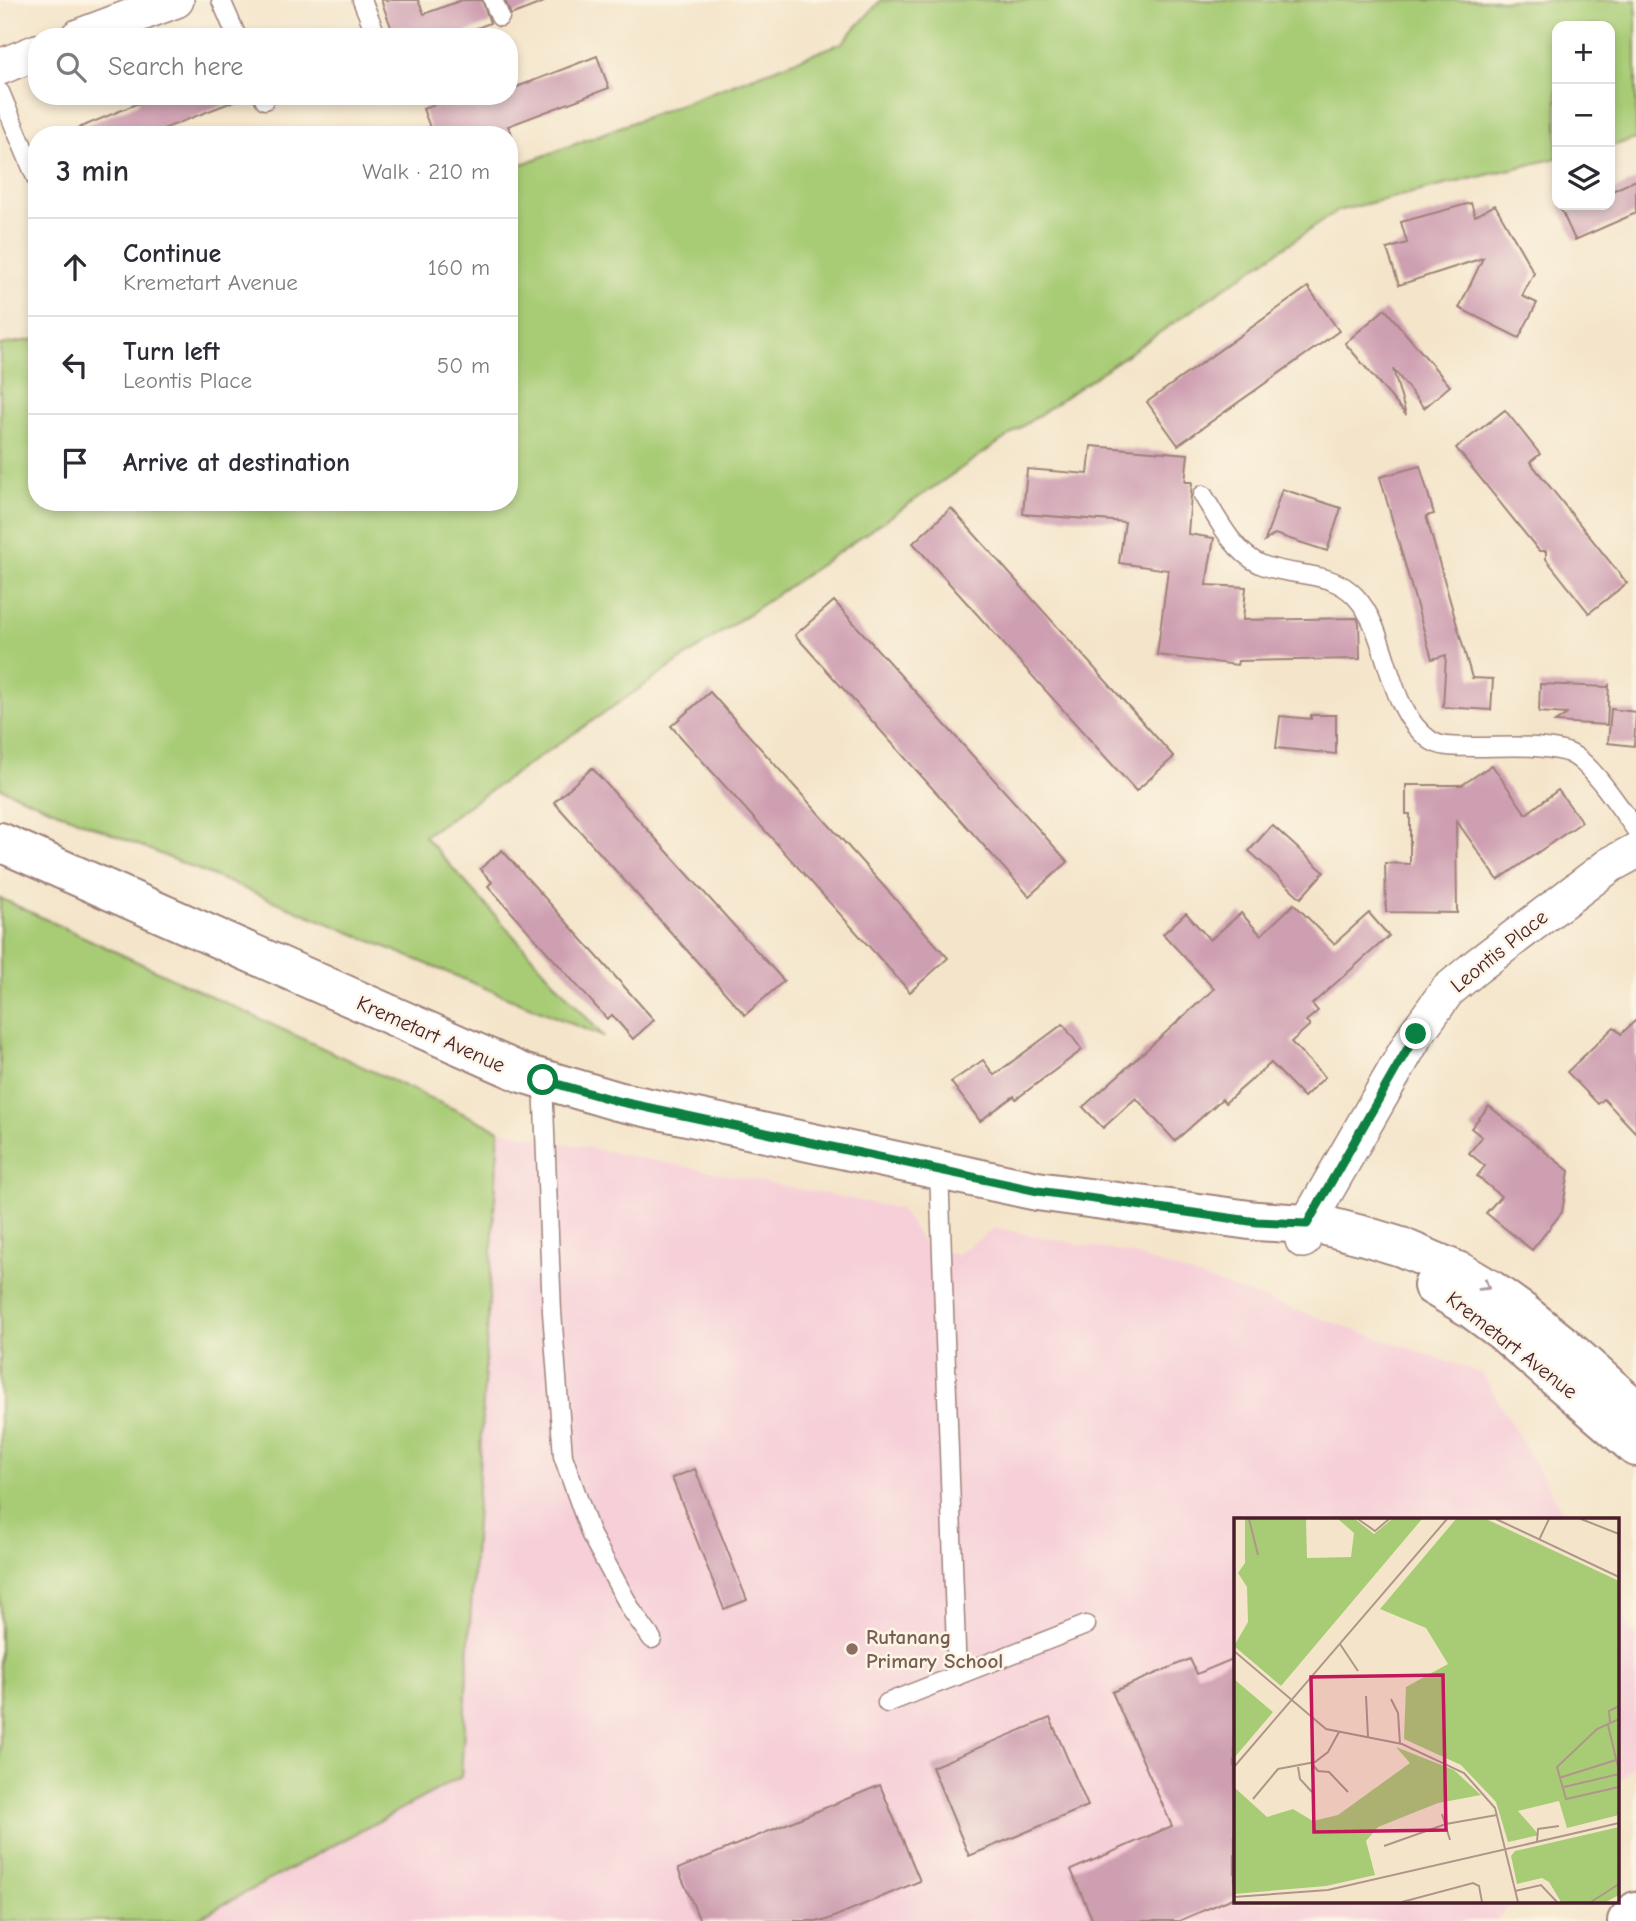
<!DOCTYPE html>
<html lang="en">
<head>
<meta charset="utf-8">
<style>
	:root { --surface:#fff; --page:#f7f7f7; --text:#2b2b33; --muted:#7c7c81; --line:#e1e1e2 }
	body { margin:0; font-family:"Comic Neue",sans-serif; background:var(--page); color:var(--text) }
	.controls { position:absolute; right:21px; top:21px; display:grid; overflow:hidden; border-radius:14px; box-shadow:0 4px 10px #0003 }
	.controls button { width:63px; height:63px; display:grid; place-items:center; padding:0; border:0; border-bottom:2px solid var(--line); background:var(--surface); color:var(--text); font:35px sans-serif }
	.stop { position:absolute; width:21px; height:21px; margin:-16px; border:5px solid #0b8043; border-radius:50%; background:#fff }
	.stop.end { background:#0b8043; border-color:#fff; box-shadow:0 2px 7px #0008 }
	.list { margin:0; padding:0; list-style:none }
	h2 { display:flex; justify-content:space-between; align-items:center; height:91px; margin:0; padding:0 28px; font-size:30px }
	h2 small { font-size:23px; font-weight:400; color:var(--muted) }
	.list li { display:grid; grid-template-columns:46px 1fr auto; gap:21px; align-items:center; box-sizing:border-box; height:98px; padding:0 28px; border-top:2px solid var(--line) }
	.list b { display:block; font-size:26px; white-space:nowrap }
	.list p { margin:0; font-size:23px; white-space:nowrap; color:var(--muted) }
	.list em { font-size:23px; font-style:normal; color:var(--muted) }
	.icon { flex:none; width:38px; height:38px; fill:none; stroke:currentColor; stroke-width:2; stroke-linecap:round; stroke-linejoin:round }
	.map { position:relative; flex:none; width:1636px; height:1921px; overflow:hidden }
	.search { position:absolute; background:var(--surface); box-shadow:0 4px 10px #0003; left:28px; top:28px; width:490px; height:77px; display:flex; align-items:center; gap:18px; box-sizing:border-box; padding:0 24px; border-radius:28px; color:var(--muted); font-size:26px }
	.panel { position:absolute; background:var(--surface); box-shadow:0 4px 10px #0003; left:28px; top:126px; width:490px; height:385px; border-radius:28px }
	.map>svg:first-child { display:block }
</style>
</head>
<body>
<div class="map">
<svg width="1636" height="1921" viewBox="0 0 1636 1921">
	<rect width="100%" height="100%" fill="#fcf5e5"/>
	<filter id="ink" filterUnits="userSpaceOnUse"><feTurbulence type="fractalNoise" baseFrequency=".0143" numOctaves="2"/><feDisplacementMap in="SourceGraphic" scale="14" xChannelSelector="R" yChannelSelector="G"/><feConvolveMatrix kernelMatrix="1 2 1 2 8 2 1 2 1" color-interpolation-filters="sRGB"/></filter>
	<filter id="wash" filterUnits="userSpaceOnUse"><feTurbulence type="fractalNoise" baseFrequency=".00686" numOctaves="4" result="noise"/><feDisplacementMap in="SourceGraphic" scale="28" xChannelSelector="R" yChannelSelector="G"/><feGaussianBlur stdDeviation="1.57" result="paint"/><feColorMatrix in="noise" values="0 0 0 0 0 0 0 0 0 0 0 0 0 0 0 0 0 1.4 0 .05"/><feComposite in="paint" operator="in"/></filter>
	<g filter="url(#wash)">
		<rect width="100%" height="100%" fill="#f4e5ca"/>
		<!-- built -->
		<g fill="#f6cfd8">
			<polygon points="499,1130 901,1209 928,1251 957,1254 995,1228 1131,1254 1482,1373 1567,1520 1235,1520 1235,1902 1513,1902 1496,1921 193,1921 461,1777"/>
			<polygon points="1617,1607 1636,1640 1636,1763 1617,1784"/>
		</g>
		<!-- green -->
		<g fill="#a8cc76" stroke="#797650" stroke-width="2">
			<polygon points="881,0 1636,0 1636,139 1610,146 1610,26 1557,26 1557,158 1337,211 424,836 604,1037 0,788 0,345 37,339 37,502 509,502 509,169 842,43"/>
			<polygon points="0,898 499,1130 461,1777 193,1921 0,1921"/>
		</g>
		<g id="blocks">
			<!-- building -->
			<g fill="#ce9eb1">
				<polygon points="381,0 418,0 424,14 462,0 482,0 490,23 454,37 388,37 386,29 391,27"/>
				<polygon points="505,0 544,0 544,2 511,15"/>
				<polygon points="597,56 609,88 508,126 512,135 433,135 423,109 453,96 509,96 509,90"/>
				<polygon points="137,96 242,96 242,98 148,135 62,135 139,103"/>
				<polygon points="1636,180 1636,213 1575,240 1559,205 1610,205 1610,192"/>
				<polygon points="1471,203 1475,216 1495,205 1534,273 1522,296 1537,303 1519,338 1459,308 1483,258 1399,285 1387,249 1407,243 1401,222"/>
				<polygon points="1308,287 1339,331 1178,445 1147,402"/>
				<polygon points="1385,309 1450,386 1424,408 1393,369 1406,415 1345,343"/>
				<polygon points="1505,410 1540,454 1530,462 1627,583 1589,613 1546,559 1546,551 1539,551 1456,448"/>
				<polygon points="1091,446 1188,454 1185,482 1192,482 1188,534 1214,538 1206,585 1246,587 1243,620 1357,618 1359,623 1360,659 1238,661 1237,665 1157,655 1168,570 1119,563 1125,522 1023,514 1027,469 1088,474"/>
				<polygon points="1420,466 1434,514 1426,516 1472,678 1493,679 1491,710 1443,707 1446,655 1432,659 1380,477"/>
				<polygon points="1282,489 1341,508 1327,551 1275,534 1265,541"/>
				<polygon points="951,508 1174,757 1136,791 913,543"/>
				<polygon points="834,601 1068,862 1029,896 795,635"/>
				<polygon points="1540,684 1607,687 1609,685 1607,725 1555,722 1567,714 1539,712"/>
				<polygon points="710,692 948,958 910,992 671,726"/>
				<polygon points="1611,709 1636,712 1634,746 1608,743"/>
				<polygon points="1311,715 1336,715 1336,754 1276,748 1280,716 1311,719"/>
				<polygon points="1492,765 1526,814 1558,790 1582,822 1498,880 1456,820 1457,913 1386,912 1385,863 1410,864 1410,814 1406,814 1406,785 1462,785"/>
				<polygon points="592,768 784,981 745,1015 554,802"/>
				<polygon points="1272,825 1324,872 1301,898 1249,851"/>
				<polygon points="502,850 654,1020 633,1039 612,1015 607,1019 488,886 492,882 480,869"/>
				<polygon points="1294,904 1334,944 1369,913 1389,936 1312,1004 1318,1011 1306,1021 1310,1025 1291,1042 1325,1077 1304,1097 1271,1063 1225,1103 1222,1099 1175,1141 1136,1098 1103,1128 1083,1107 1214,989 1163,934 1186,913 1210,940 1241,913 1261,935"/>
				<polygon points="1636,1020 1636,1133 1604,1099 1598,1104 1567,1072 1614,1027 1621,1034"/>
				<polygon points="1063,1024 1082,1050 1016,1099 1014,1096 980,1121 951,1082 983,1060 994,1075"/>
				<polygon points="1489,1106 1569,1171 1562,1212 1532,1250 1486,1213 1501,1196 1477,1176 1485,1166 1469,1153 1482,1137 1471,1128"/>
				<polygon points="695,1469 747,1600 724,1609 672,1478"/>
				<polygon points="1235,1658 1235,1897 1179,1921 1093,1921 1071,1870 1172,1826 1112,1692 1190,1659 1197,1674"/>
				<polygon points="1050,1718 1088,1806 969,1856 932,1767"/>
				<polygon points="880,1785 920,1881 824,1921 700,1921 678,1869"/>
			</g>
		</g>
	</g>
	<g filter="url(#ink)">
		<use href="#blocks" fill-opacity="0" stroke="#9f827a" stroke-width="2"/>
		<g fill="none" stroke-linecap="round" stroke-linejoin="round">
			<defs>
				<g id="lane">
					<polyline points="221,0 237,37"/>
					<polyline points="362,0 377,37"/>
					<polyline points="493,0 500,17"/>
					<polyline points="0,92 37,180"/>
					<polyline points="263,96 265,100"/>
					<path d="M1203,495c15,25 30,56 57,69 31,14 69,5 95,32 36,38 29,111 75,144 13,9 31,6 46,7 29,0 62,-3 90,5 23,6 55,58 70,78"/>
					<polyline points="543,1080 552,1312 563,1456 591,1535 632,1611 652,1639"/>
					<polyline points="939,1170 957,1676"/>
					<polyline points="887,1703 1086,1625"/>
				</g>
				<g id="street">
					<polyline points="78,37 176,0"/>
					<polyline points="0,67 37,52"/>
					<polyline points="1303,1240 1307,1224 1416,1034 1447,991 1477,966 1610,865 1636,851"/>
				</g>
				<g id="secondary">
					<polyline points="0,842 522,1073 617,1101 1037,1191 1257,1221 1322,1225 1365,1236 1401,1247 1462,1273 1491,1290 1522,1312 1562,1344 1636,1410"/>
					<polyline points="1433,1286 1472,1309 1502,1331 1636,1447"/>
					<polyline points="1627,1921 1636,1911"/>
				</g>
			</defs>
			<!-- lane casing -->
			<use href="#lane" stroke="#9f827a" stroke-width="21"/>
			<!-- street casing -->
			<use href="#street" stroke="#9f827a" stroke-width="38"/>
			<!-- secondary casing -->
			<use href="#secondary" stroke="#9f827a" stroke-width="42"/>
			<!-- lane -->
			<use href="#lane" stroke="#fff" stroke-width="18"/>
			<!-- street -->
			<use href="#street" stroke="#fff" stroke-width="35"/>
			<!-- secondary -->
			<use href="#secondary" stroke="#fff" stroke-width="38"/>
		</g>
		<!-- one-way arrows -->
		<defs><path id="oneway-chevron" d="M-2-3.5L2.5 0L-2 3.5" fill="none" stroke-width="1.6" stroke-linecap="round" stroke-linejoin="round" transform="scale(1.75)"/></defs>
		<use stroke="#ae9aa0" href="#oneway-chevron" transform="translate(1485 1286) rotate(31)"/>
	</g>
	<g fill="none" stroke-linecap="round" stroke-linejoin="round" filter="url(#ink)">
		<!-- route -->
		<polyline stroke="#0b8043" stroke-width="9" points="543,1080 617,1101 1038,1191 1257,1222 1307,1224 1416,1034"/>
	</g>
	<!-- markers -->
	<circle fill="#8d6e63" stroke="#fcf5e5" stroke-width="2.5" cx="852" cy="1649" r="7"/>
	<g text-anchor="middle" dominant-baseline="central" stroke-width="5" stroke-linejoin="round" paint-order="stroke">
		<!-- street labels -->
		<g font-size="21" fill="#4a1f2b" stroke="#fcf5e5">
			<text transform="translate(1499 951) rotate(-39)">Leontis Place</text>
			<text transform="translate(431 1034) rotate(24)">Kremetart Avenue</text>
			<text transform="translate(1512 1345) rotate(38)">Kremetart Avenue</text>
		</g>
		<!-- education labels -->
		<g font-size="21" font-weight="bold" fill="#785e54" stroke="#fcf5e5" text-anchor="start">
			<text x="866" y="1637">Rutanang<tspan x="866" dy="24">Primary School</tspan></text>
		</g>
	</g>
	<!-- overview -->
	<g transform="translate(1234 1518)">
		<rect width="385" height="385" fill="#f4e5ca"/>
		<path d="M11,1h61l1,39 44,-1 3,-24 -16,-14h17l19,15 18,-15h30l-141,167 -47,-40 14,-24 -1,-35 -9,-14 7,-10zM222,1h30l133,62v234l-52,13 -8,-27 -41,10 21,24 -31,7 -12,-40 -35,-37 -57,-26 2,-52 42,-23 -22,-36 -46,-19zM0,161l39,33 -39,46zM162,229l58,23 27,25 -43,8 -60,24 -12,14 9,34 -49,11 -92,8v-107l33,30 26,-8 20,12 25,-6 72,-52zM385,309v68l-13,7h-45l-12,-20 -7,-4 -25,6 -6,-28 4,-5z" fill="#a8cc76"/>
		<path fill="none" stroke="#b0968a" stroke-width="2" d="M15,1l9,36M124,1l17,12 14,-12M262,1l123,58M347,1l38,15M305,22l10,-21M106,126l18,27M0,133l92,78 76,15 62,29 31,35 23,94M132,178l2,41M157,181l7,14 2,31M385,201l-22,10 -40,38 9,32 53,-12M376,204l-1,-11 10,-5M374,207l11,46M78,246l6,7 11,1 19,20M0,249l213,-248M64,249l2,12 12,13M325,260l57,-18M330,269l55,-13M19,281l25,-30 37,-7 13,-10 11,-20M208,296l8,26M303,324l1,-13 21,-3M150,328l62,-22 51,-9M281,373l26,-6 16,17M0,379l94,-7 291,-67M168,384l71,-19 6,3 3,16M357,384l28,-18"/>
		<path fill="#c2185b" fill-opacity="0.15" stroke="#c2185b" stroke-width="3.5" d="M209,157l3,155 -132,2 -3,-155z"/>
		<rect width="385" height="385" fill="none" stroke="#4a1f2b" stroke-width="3.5"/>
	</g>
</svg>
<div class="controls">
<button>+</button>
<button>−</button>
<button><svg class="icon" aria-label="layers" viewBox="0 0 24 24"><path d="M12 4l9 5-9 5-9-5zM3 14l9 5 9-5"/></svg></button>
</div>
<div class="stop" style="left:543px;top:1080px"></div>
<div class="stop end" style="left:1416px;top:1034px"></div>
<div class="search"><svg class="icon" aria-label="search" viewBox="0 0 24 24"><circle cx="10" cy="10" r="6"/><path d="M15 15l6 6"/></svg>Search here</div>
<section class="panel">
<h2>3 min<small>Walk · 210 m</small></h2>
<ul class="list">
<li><svg class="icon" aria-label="ahead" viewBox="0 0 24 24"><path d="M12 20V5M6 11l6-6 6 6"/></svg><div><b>Continue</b><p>Kremetart Avenue</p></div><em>160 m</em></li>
<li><svg class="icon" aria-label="left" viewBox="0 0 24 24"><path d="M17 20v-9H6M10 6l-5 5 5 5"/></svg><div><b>Turn left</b><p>Leontis Place</p></div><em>50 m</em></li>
<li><svg class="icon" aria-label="arrive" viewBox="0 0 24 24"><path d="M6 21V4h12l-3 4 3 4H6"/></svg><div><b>Arrive at destination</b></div></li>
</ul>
</section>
</div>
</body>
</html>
